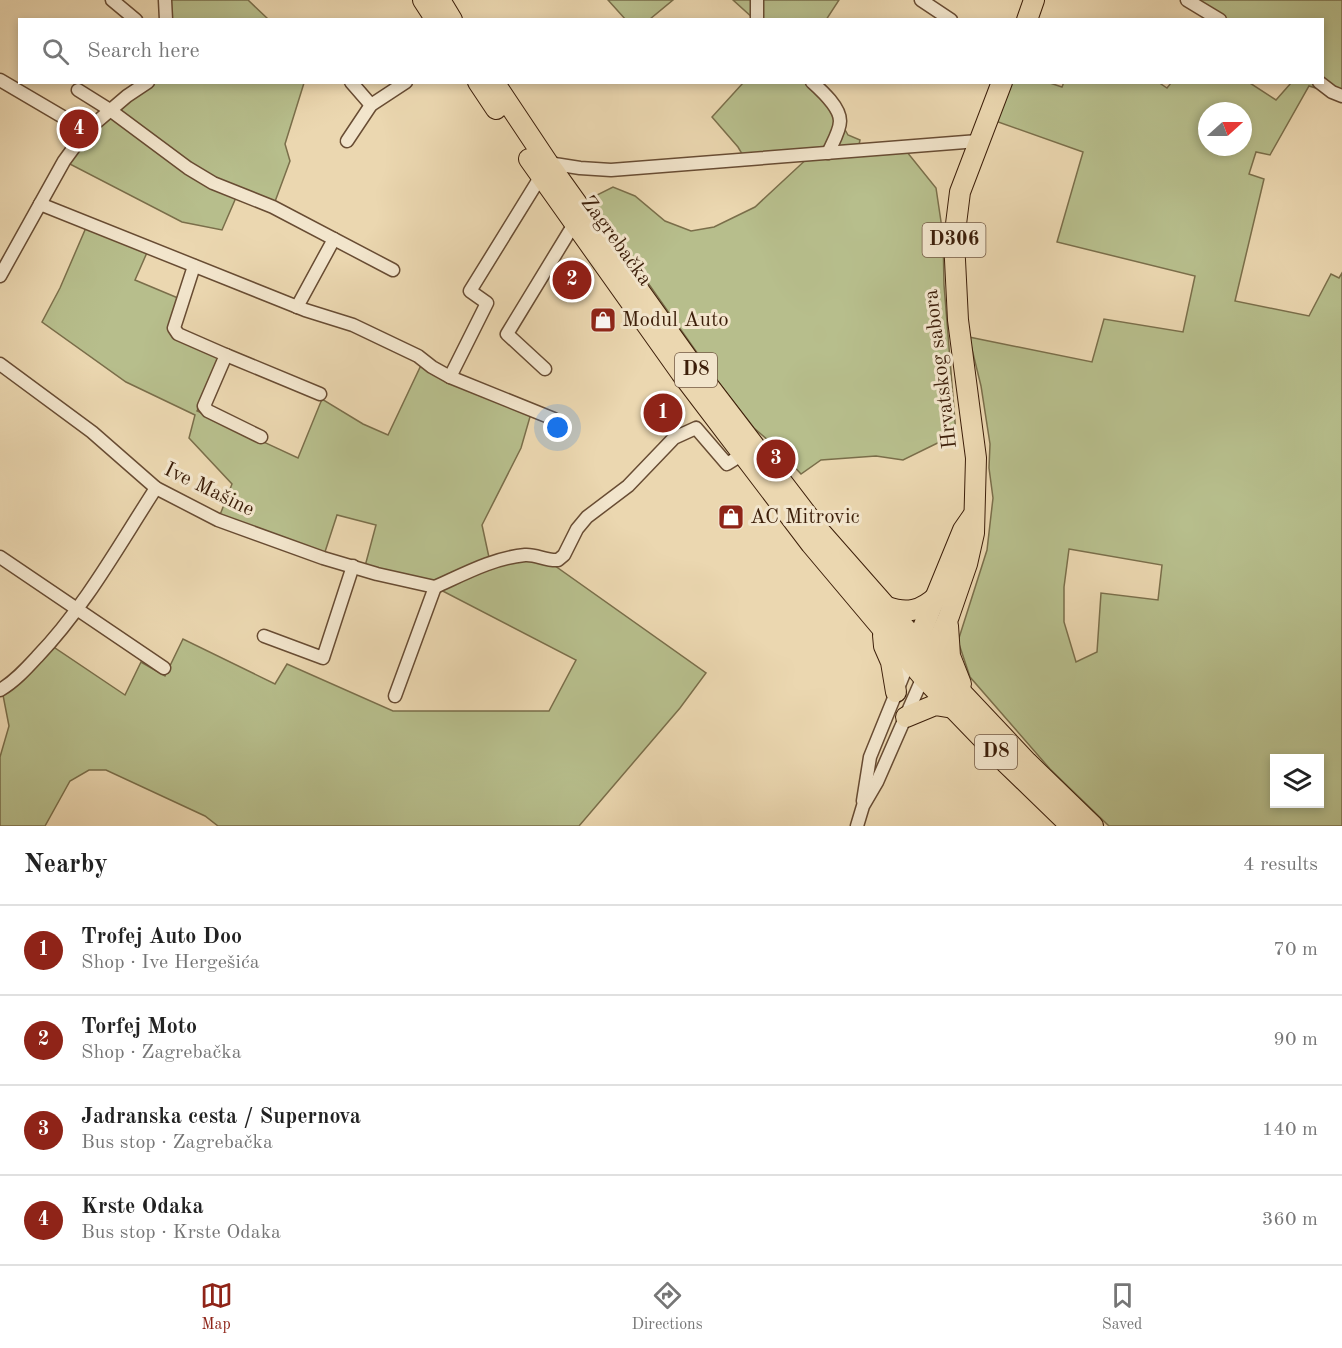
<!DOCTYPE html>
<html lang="en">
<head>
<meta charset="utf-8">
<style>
	:root { --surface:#fff; --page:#f6f6f6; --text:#222; --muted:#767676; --line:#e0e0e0; --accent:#8f2418 }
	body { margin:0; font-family:"Old Standard TT",serif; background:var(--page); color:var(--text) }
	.controls { position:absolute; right:18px; bottom:18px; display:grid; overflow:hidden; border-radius:0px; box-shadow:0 3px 9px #0003 }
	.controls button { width:54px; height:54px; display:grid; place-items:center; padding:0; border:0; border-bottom:2px solid var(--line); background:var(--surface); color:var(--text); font:30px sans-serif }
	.compass { position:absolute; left:1198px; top:102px; width:54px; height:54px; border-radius:50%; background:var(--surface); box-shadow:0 3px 9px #0003; rotate:69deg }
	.you { position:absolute; left:558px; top:428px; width:21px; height:21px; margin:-15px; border:4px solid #fff; border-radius:50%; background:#1a73e8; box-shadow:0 0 0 9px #1a73e833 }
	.badge { display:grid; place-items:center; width:39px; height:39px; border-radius:50%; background:var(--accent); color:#fff; font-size:20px; font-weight:700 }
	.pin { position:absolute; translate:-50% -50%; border:3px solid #fff; box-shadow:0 2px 6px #0006 }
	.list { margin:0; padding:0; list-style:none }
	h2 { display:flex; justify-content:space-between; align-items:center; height:78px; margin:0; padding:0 24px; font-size:26px }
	h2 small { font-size:20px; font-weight:400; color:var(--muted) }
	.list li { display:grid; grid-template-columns:39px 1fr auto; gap:18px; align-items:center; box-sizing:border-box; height:90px; padding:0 24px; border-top:2px solid var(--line) }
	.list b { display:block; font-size:22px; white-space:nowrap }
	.list p { margin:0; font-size:20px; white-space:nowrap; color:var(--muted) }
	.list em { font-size:20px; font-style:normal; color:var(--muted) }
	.icon { flex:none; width:33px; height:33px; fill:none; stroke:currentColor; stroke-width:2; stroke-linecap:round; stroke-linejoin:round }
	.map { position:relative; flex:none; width:1342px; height:826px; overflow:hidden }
	.search { position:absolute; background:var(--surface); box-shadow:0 3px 9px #0003; left:18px; right:18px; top:18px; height:66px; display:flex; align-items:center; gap:15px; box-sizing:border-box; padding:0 21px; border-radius:0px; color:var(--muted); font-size:22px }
	.sheet { height:438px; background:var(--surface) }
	nav { display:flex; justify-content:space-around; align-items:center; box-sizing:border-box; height:84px; border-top:2px solid var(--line); background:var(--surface); font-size:16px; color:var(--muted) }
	nav a { display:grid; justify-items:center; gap:3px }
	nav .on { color:var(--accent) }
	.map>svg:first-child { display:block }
</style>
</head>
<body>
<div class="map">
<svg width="1342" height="826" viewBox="0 0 1342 826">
	<rect width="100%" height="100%" fill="#ebd7b0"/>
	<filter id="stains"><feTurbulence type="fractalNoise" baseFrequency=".00333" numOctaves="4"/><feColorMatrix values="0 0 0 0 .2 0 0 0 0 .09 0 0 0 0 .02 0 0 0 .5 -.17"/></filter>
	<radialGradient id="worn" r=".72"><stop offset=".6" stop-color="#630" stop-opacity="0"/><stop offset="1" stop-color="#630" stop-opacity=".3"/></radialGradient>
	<!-- green -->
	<g fill="#b7be8c" stroke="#7a6e4a" stroke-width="1.5" fill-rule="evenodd">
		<polygon points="165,0 248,0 268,19 166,19"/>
		<polygon points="608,0 673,0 650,19 626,20"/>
		<polygon points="733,0 839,0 826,20 754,19"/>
		<path d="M1186,0h156v96l-33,-10 -39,69 -14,-3 -7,22 15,5 -29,122 74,15 22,-42 8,4 3,-5v553h-233l-59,-57 -80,-92 -12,-36 29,-91 6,-52 -4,-30 1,-24 -9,-58 -12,-49 123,25 12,-43 79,13 12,-56 -138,-34 26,-90 -96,-34 15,-35h48l12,4 2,-5h94l9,6 4,-5h79l26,17 15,-17 31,-1v-62l-107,-1zM1207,111h36v36h-36zM1069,549l93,16 -4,35 -57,-7 -4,59 -21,10 -12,-40v-35zM1274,758h46v46h-46z"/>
		<polygon points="148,83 304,83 285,144 290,161 273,207 238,193 222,230 182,222 64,161 86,131"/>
		<polygon points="743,83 811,83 827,98 848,135 860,140 858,150 903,147 936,188 943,235 944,285 956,434 903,460 876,456 821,460 801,474 776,447 754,428 712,374 589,199 613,187 635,196 665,221 691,231 714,227 755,207 811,155 745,159 738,147 712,117"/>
		<polygon points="88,223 149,248 135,280 178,298 174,328 226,355 197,411 298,458 322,399 363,424 388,435 423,361 532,410 521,448 482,525 490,562 500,559 548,561 706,673 680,708 579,826 218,826 205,816 106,770 89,770 70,781 45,826 0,826 0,757 9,726 2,690 49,644 125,695 141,662 165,676 183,639 275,684 287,664 393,711 549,711 576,660 435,587 364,570 376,525 337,515 323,558 218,520 232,484 189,438 195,415 126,382 42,322 60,288"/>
	</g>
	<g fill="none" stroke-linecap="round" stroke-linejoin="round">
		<defs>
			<g id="minor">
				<polyline points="112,0 136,20"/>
				<polyline points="165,0 166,20"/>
				<polyline points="921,0 951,20"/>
				<polyline points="1187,0 1220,20"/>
				<polyline points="757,20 757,0"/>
				<polyline points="0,80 63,117"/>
				<polyline points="351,82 371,105"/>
				<path d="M812,82c10,9 28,25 28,39 0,10 -8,23 -12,32"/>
				<polyline points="1319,82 1332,92 1342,96"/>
				<polyline points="78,90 110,110 188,168 213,183 273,207 393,270"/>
				<polyline points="347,141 371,105 406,82"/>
				<polyline points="548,163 580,168 611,170 978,141"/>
				<polyline points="40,204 305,310 353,325 418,356 432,367 450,377 554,419"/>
				<polyline points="194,266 174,328 178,334 226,355 204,406 208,411 261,437"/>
				<polyline points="0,276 64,161 86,131 127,96 148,82"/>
				<polyline points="297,307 334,239"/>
				<polyline points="226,355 320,394"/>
				<polyline points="0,364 92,432 156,488 218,520 323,558 377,574 435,587"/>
				<polyline points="545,369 507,334 574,224"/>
				<polyline points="450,377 487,303 470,291 541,176"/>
				<polyline points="0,557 164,668"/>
				<path d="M435,587c29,-13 58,-29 90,-32 11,-1 21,6 33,5l6,-5 13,-26 10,-12 41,-31 46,-48 22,-10 31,36 16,-10"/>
				<polyline points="264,636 323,658 353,566"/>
				<path d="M0,690c14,-8 26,-21 37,-33 48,-50 82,-112 119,-169"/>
				<polyline points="395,696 435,587"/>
				<polyline points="863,801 870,757 909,661"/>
				<polyline points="857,826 863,806 877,782 923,677"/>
			</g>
			<g id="primary">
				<polyline points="423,0 436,20"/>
				<polyline points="440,0 452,20"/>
				<polyline points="1027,20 1034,0"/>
				<polyline points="478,82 496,109"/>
				<polyline points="494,82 548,163 688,359 818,529 964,695 1027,762 1093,826"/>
				<polyline points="529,159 681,373 811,544 923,677 1006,763 1071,826"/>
				<path d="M887,607c20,7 34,4 50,-11"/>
				<polyline points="948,626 950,656 961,684"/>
				<polyline points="883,635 884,646 891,662 896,692"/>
				<polyline points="913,652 963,530 972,517"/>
				<polyline points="926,669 949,616 967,564 974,533 976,458 958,320 954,240 960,192 1002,82"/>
				<polyline points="906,717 935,705 953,708"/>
			</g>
		</defs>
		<!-- minor casing -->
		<use href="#minor" stroke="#684c33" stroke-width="15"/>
		<!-- primary casing -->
		<use href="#primary" stroke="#3c1e09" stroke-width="22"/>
		<!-- minor -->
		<use href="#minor" stroke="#f2e5cc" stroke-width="12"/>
		<!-- primary -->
		<use href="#primary" stroke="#ebd7b0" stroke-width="20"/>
	</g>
	<!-- icons -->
	<defs>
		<symbol id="shop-square" viewBox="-11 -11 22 22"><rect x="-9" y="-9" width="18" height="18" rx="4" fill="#8f2418" stroke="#f2e5cc"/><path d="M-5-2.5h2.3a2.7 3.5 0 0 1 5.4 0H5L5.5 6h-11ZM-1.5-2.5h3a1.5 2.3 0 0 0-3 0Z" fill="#fff"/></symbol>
	</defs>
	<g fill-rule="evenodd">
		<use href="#shop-square" x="588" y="305" width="30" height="30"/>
		<use href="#shop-square" x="716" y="502" width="30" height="30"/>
	</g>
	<g text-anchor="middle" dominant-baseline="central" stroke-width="6" stroke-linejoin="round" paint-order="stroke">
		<!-- shield labels -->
		<g fill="#f2e5cc" stroke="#735a44" stroke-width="1.5">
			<rect x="922.5" y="223" width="63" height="34" rx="4.5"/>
			<rect x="675" y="353" width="42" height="34" rx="4.5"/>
			<rect x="975" y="735" width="42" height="34" rx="4.5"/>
		</g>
		<g font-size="20" font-weight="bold" fill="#3c1e09">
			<text x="954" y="240">D306</text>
			<text x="696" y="370">D8</text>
			<text x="996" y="752">D8</text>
		</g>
		<!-- street labels -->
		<g font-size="21" fill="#3c1e09" stroke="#f2e5cc">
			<text transform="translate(616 241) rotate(54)">Zagrebačka</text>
			<text transform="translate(941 369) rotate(-97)">Hrvatskog sabora</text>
			<text transform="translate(209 490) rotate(26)">Ive Mašine</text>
		</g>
		<!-- poi labels -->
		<g font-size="21" fill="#3c1e09" stroke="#f2e5cc" text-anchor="start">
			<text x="622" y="320">Modul Auto</text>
			<text x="750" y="517">AC Mitrovic</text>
		</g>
	</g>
	<rect width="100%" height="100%" filter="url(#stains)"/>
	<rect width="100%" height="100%" fill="url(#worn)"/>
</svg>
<div class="controls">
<button><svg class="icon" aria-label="layers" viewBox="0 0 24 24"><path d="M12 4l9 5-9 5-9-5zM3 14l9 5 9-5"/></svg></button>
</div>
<svg class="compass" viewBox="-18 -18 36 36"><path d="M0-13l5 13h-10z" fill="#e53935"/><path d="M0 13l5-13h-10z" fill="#767676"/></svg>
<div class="you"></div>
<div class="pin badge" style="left:663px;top:413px">1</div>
<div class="pin badge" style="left:572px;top:280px">2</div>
<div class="pin badge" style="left:776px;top:459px">3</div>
<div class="pin badge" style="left:79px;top:129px">4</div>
<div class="search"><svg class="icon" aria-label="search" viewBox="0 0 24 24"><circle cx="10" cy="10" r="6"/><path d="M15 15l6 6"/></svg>Search here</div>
</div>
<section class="sheet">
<h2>Nearby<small>4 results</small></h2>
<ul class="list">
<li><span class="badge">1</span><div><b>Trofej Auto Doo</b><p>Shop · Ive Hergešića</p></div><em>70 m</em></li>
<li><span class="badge">2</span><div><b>Torfej Moto</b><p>Shop · Zagrebačka</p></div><em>90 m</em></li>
<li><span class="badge">3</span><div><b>Jadranska cesta / Supernova</b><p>Bus stop · Zagrebačka</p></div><em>140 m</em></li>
<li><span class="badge">4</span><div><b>Krste Odaka</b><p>Bus stop · Krste Odaka</p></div><em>360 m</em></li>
</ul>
</section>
<nav>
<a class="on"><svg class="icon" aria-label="map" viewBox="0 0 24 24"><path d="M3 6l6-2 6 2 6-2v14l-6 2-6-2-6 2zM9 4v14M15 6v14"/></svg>Map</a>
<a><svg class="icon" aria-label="directions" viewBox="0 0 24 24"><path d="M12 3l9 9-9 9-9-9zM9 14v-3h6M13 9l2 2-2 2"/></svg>Directions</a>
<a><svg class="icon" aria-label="saved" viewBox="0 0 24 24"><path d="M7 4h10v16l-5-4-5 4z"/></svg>Saved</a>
</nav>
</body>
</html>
